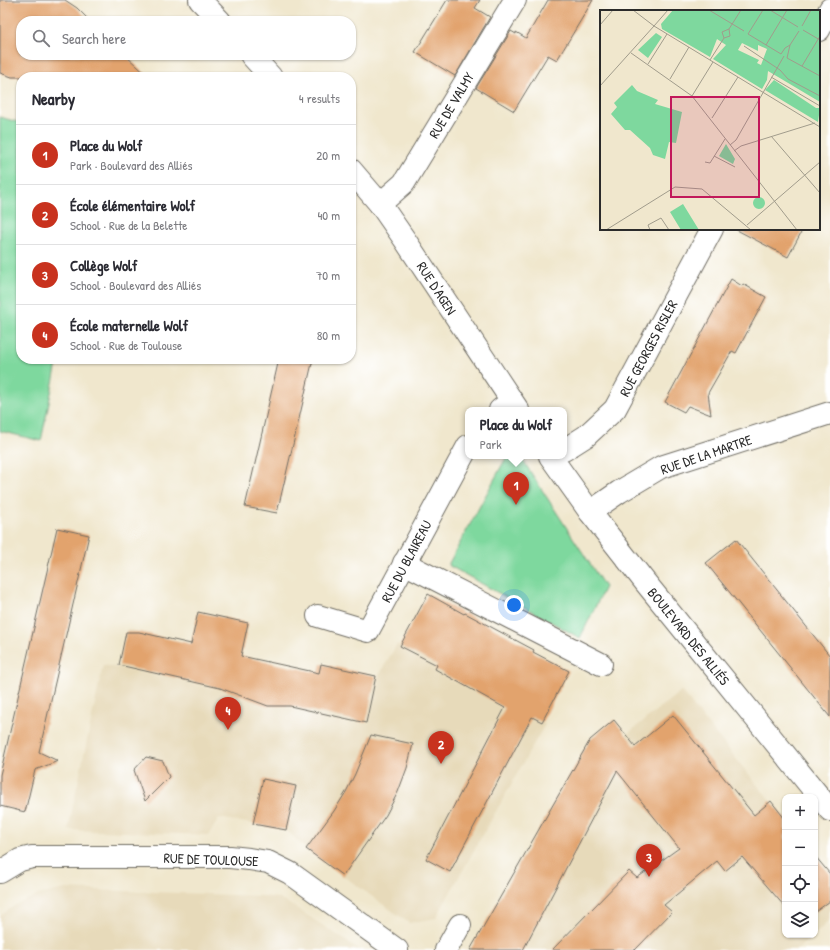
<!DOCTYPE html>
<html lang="en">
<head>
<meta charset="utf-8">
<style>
	:root { --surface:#fff; --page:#f7f7f7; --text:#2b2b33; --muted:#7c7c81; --line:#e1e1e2; --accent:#c8321e }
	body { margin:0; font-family:"Patrick Hand",sans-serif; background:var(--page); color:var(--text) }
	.controls { position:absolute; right:12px; bottom:12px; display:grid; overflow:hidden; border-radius:8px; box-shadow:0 1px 3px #0004 }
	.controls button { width:36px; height:36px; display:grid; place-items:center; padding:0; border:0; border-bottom:1px solid var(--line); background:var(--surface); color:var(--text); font:20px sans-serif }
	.you { position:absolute; left:514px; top:605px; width:14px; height:14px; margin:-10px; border:3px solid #fff; border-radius:50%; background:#1a73e8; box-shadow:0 0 0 6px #1a73e833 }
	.badge { display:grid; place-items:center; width:26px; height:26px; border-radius:50%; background:var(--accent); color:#fff; font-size:13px; font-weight:700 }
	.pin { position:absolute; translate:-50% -33px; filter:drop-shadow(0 1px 2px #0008) }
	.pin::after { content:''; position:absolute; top:21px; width:14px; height:12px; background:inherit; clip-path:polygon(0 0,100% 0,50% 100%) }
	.popup { position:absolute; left:465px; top:407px; width:102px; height:52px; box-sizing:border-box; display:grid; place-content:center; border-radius:8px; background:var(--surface); filter:drop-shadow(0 1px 3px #0005); font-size:13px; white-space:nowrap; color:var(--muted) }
	.popup b { font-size:15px; color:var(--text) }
	.popup::after { content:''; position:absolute; left:50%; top:100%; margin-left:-8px; border:8px solid transparent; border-top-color:var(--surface) }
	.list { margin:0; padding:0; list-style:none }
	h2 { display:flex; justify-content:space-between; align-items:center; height:52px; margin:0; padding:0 16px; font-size:17px }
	h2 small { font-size:13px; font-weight:400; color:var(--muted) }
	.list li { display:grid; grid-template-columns:26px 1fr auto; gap:12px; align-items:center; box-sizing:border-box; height:60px; padding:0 16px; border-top:1px solid var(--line) }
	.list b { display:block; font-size:15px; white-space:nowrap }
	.list p { margin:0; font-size:13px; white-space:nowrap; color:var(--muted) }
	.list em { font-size:13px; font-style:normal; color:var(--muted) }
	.icon { flex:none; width:22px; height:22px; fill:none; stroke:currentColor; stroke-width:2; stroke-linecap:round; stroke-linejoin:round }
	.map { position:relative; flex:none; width:830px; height:950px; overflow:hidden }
	.search { position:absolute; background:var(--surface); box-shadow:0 1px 3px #0004; left:16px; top:16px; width:340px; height:44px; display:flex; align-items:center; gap:10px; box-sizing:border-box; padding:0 14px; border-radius:16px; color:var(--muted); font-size:15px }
	.panel { position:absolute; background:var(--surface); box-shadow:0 1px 3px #0004; left:16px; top:72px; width:340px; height:292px; border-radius:16px }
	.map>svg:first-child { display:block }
</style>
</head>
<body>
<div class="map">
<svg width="830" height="950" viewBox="0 0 830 950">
	<rect width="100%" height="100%" fill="#fff"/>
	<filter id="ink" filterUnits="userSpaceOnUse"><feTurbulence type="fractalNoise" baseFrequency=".025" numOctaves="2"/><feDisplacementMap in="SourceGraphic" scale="8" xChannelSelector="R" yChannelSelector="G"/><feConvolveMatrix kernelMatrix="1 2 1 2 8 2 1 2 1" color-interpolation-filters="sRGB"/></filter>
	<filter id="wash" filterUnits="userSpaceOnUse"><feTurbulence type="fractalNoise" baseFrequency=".012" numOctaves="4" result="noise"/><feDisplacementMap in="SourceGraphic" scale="16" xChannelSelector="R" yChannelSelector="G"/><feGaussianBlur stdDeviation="0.9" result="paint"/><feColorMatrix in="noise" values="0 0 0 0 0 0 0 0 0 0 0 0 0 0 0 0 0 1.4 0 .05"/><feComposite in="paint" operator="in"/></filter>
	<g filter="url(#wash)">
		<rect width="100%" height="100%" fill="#f0e7cd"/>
		<!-- built -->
		<g fill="#e7daba">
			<polygon points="428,594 464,614 465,613 483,623 533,652 569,671 542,722 545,724 436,918 409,923 306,849 286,830 219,818 209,835 68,830 103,665 118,668 127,629 191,644 198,612 248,623 241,656 318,673 321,664 378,677 397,644 400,646"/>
			<polygon points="681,691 785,819 785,935 813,935 797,950 470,950 590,739 614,720 626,735"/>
			<polygon points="815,856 830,874 830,920 815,934"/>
			<polygon points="65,889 263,896 277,898 293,906 360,950 0,950 0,916 17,904 38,895"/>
		</g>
		<!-- green -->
		<g fill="#7ed89e" stroke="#548264">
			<polygon points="0,117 21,123 21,359 58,359 41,441 0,431"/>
			<polygon points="507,456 520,456 605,587 580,638 448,565"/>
		</g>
		<g id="blocks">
			<!-- building -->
			<g fill="#e2a36d">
				<polygon points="0,0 65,0 77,8 90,21 21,21 21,55 125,55 149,77 12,77 0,73"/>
				<polygon points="447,0 480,0 475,8 490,17 455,76 415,52"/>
				<polygon points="548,0 593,0 557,60 548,55 514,111 476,88 511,31 516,34 516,32 526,38"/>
				<polygon points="735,229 803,229 788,257"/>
				<polygon points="731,279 742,286 743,284 766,297 736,353 732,351 708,393 711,415 688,406 684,412 665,402"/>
				<polygon points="279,359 313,359 277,513 245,507"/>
				<polygon points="57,528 89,535 39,752 58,761 35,770 25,812 0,806 0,775"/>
				<polygon points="736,539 830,656 830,717 706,563"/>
				<polygon points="428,594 464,614 465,613 534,650 533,652 569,671 542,722 532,717 450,872 426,859 505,708 435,669 437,665 400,646"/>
				<polygon points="198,612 248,623 241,656 319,673 321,664 376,676 366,723 290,706 268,706 220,688 119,665 126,632 139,632 191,644"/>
				<polygon points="673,715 754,815 771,801 785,819 785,907 742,857 725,871 717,861 664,905 672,912 635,950 552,950 629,871 637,878 679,848 617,771 523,950 470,950 590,740 614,720 635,746"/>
				<polygon points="371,735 413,744 407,768 398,792 386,815 343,876 306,849 334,811 346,792 355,774"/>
				<polygon points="146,757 163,761 169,777 145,801 134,770"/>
				<polygon points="263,779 296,786 286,830 253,824"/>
				<polygon points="815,856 830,874 830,901 815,912"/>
			</g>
		</g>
	</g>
	<g filter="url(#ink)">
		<use href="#blocks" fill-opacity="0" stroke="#706d64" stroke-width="1"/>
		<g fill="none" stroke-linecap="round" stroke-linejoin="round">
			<defs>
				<g id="minor">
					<polyline points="819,30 830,9"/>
					<polyline points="380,204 404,183 515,0"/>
					<polyline points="500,410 511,401"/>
					<polyline points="564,450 586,436 615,409 712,229"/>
					<polyline points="590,512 619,492 661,467 830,413"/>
					<polyline points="404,563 601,664"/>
					<polyline points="318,616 368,631 468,446"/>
					<polyline points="0,872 20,860 32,857 230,857 249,859 268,862 290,873 397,950"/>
					<polyline points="446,950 460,925"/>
				</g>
				<g id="major">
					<polyline points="200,0 220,21"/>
					<polyline points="251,55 271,77"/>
					<polyline points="351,170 380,204 405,240 518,410"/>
					<polyline points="550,456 590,512 645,582 830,810"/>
				</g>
			</defs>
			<!-- minor casing -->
			<use href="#minor" stroke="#706d64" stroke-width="24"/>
			<!-- major casing -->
			<use href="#major" stroke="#706d64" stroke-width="24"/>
			<!-- minor -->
			<use href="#minor" stroke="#fff" stroke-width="22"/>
			<!-- major -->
			<use href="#major" stroke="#fff" stroke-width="22"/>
		</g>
	</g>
	<g text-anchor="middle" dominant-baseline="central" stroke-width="4" stroke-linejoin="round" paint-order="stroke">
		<!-- street labels -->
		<g font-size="14" fill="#2b2b2b" stroke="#fff">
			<text transform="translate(451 105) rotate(-59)">RUE DE VALMY</text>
			<text transform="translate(437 288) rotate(57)">RUE D'AGEN</text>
			<text transform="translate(648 348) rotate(-62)">RUE GEORGES RISLER</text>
			<text transform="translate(706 454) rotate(-19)">RUE DE LA MARTRE</text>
			<text transform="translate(406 561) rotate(-62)">RUE DU BLAIREAU</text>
			<text transform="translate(689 636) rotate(51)">BOULEVARD DES ALLIÉS</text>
			<text transform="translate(211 859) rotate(2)">RUE DE TOULOUSE</text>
		</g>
	</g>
	<!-- overview -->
	<g transform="translate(600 10)">
		<rect width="220" height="220" fill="#f0e7cd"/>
		<path d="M73,0h147v92l-52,-31 -1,9 -5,9 -49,-30 13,-14 -9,-6 -7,18 -48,-28 -1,-5zM142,33l16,8v-6l9,4 -6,16 -4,-2 2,-3 -21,-10zM56,23l6,4 -14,21 -10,-8zM174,70l42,28h4l-2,14 -53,-32zM32,75l5,6 21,9 -3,4 27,8 -6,31 -7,-1 -4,17 -12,-4 -3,-7 -20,-18h-5l-14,-16 6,-7 -3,-4zM126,134l9,15 -2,5 -14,-8zM153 193a6 6 0 1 1 12 0a6 6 0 1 1-12 0ZM83,194l16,26h-18l-11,-18z" fill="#7ed89e" fill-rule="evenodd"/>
		<path fill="none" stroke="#a19c8c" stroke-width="1" d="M33,0l21,16 14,-16M109,0l35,21M163,0l-15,24 33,20 4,-6 5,-3 -3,13 33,18M170,0l28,17M0,15l13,-15M202,16l9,-16M129,19l-7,3 2,6 6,-2 -1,-7 12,-19M203,20l17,10M166,35l21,-35M190,35l9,-14M144,36l36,24 8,9 32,17M31,43l61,43 105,134M110,50l14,-22M48,54l19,-30M202,56l18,-30M171,67l49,29M70,69l19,-32M0,76l54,-60 166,101M92,86l21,-34M112,108l26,-41M171,126l49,57M130,135l6,-5 48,-84M134,141l7,-5 74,-23M114,146l21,11M105,152l5,1 15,-24M147,215l73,-63M6,220l69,-43 27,2 49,41M50,220l-2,-5 13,-7 8,12"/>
		<path fill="#c2185b" fill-opacity="0.15" stroke="#c2185b" stroke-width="2" d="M71,87h88v100h-88z"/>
		<rect width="220" height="220" fill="none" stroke="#2b2b2b" stroke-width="2"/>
	</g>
</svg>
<div class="controls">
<button>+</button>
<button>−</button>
<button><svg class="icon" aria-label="locate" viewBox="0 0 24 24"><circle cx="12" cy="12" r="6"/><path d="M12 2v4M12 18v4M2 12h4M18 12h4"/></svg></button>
<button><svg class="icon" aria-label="layers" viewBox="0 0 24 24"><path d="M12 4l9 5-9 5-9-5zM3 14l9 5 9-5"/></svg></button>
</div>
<div class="you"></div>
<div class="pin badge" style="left:516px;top:505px">1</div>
<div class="popup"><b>Place du Wolf</b>Park</div>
<div class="pin badge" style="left:441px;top:764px">2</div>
<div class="pin badge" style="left:649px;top:877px">3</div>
<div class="pin badge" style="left:228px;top:730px">4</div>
<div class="search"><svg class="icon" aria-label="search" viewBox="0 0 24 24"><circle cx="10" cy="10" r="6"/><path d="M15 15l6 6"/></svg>Search here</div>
<section class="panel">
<h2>Nearby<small>4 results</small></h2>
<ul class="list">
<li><span class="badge">1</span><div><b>Place du Wolf</b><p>Park · Boulevard des Alliés</p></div><em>20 m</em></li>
<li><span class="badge">2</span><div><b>École élémentaire Wolf</b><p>School · Rue de la Belette</p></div><em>40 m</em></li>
<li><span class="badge">3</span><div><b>Collège Wolf</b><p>School · Boulevard des Alliés</p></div><em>70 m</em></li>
<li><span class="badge">4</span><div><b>École maternelle Wolf</b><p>School · Rue de Toulouse</p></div><em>80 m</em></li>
</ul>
</section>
</div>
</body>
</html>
